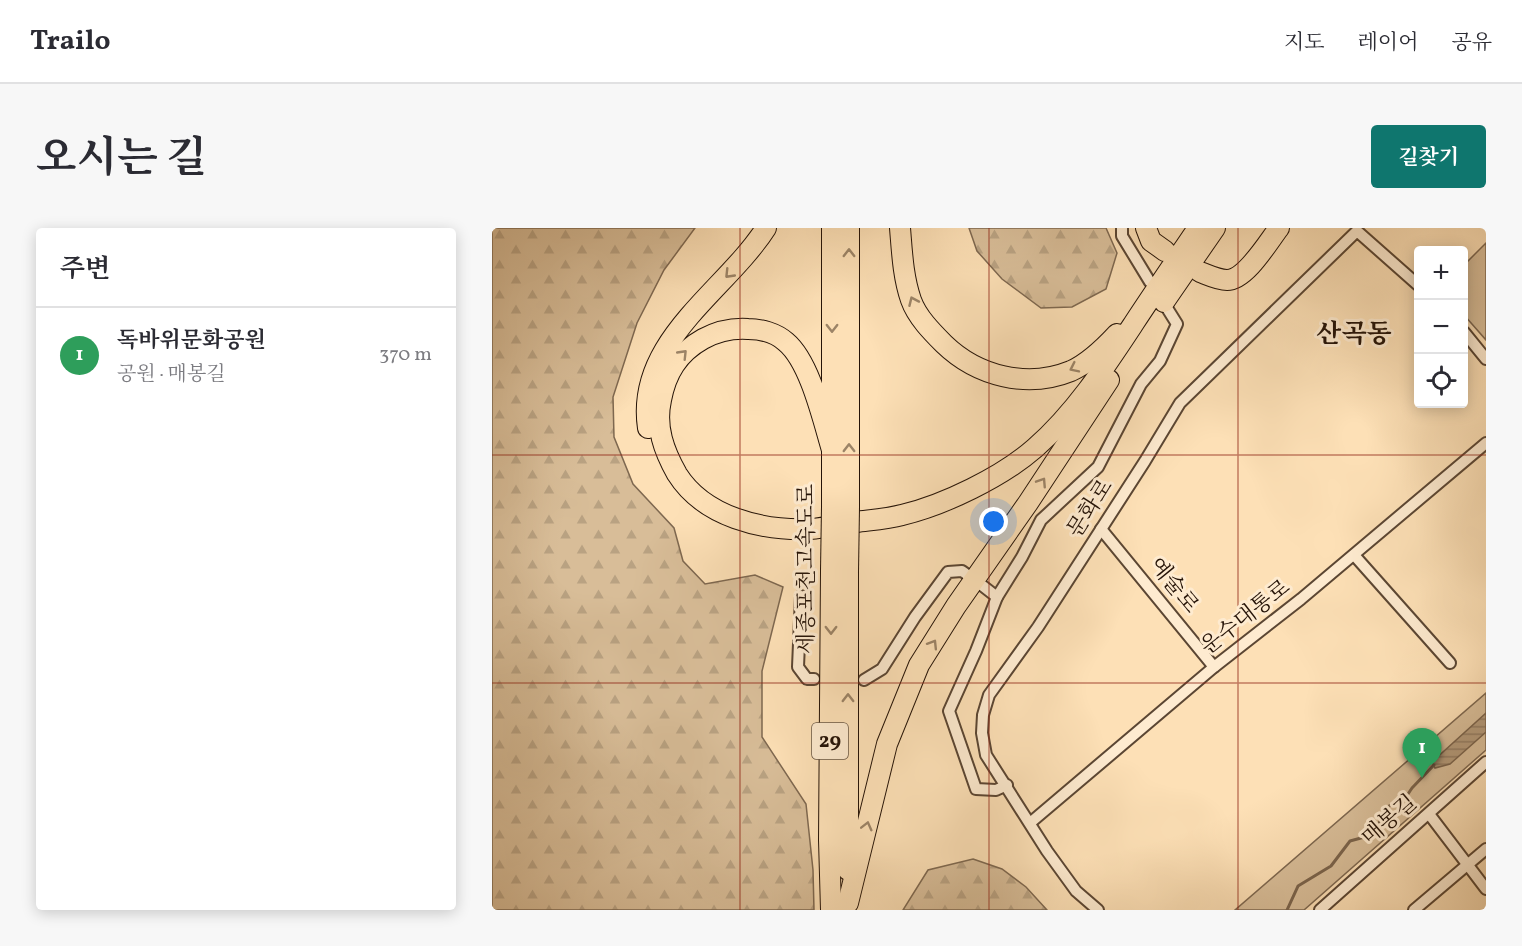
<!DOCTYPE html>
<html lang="ko">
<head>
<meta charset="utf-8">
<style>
	:root { --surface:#fff; --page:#f7f7f7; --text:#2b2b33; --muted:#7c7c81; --line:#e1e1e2; --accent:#0f766e }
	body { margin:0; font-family:Vollkorn,"Noto Serif KR",serif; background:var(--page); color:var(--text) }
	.controls { position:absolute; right:18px; top:18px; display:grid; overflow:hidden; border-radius:6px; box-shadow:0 3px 15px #0003 }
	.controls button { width:54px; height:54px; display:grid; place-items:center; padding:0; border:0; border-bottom:2px solid var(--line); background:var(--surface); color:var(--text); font:30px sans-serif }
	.you { position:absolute; left:502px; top:294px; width:21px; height:21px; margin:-15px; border:4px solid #fff; border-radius:50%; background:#1a73e8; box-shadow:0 0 0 9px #1a73e833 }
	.badge { display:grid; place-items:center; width:39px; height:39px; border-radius:50%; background:var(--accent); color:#fff; font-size:20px; font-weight:700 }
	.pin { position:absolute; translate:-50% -50px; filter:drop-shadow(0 2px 3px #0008) }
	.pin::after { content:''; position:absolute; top:32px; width:21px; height:18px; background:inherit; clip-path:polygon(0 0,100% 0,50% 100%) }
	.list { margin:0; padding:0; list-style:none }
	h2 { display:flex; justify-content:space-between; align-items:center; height:78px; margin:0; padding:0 24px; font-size:26px }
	h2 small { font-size:20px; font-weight:400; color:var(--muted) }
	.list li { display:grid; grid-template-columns:39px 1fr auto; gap:18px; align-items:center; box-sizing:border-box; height:96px; padding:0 24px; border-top:2px solid var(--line) }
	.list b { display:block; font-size:22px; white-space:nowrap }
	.list p { margin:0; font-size:20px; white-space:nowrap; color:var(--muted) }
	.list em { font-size:20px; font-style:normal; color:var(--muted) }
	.icon { flex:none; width:33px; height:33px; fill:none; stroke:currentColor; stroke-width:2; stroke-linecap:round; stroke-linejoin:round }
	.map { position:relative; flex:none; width:994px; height:682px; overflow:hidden; border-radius:6px }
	header { display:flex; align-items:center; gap:36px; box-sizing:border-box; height:84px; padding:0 30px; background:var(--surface); border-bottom:2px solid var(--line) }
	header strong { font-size:28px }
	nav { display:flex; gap:33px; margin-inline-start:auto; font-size:21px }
	.intro { display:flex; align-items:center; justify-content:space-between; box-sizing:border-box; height:144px; padding:0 36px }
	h1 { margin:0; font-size:42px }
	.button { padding:15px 27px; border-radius:6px; background:var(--accent); color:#fff; font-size:21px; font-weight:700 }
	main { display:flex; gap:36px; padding:0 36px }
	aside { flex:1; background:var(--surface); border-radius:6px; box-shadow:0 3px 15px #0003 }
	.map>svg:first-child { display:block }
</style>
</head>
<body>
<header>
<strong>Trailo</strong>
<nav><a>지도</a><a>레이어</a><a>공유</a></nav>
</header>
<div class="intro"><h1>오시는 길</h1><a class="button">길찾기</a></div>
<main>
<aside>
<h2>주변<small></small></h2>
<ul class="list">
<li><span class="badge" style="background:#2e9e5b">1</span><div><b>독바위문화공원</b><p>공원 · 매봉길</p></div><em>370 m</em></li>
</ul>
</aside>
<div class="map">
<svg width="994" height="682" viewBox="0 0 994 682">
	<defs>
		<pattern id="forest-firs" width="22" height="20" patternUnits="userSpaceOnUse" patternTransform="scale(1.5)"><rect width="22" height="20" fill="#d8bd98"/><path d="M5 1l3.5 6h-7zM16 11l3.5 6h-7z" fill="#b9a282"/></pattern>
		<pattern id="water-rules" width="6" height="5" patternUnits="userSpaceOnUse" patternTransform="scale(1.5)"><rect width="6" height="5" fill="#b49a7a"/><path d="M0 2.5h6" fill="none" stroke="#927c62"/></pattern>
	</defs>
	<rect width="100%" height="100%" fill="#fde0b6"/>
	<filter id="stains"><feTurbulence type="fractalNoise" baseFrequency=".00333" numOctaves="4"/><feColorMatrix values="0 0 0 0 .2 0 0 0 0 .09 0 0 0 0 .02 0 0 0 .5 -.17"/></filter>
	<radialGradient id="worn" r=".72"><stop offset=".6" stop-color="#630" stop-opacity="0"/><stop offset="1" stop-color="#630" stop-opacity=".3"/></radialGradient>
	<!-- green -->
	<g fill="#d8bd98" stroke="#7e6850" stroke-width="1.5">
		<polygon points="994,15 994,112 972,87 972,37"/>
		<polygon points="994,465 994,522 812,682 743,682"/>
	</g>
	<!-- forest -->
	<g fill="url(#forest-firs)" stroke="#7e6850" stroke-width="1.5">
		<polygon points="0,0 203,0 172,42 145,95 121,169 122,209 141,256 182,300 191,333 213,356 263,347 291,359 270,443 270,509 314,576 321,642 322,682 0,682"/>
		<polygon points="477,0 614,0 625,25 614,61 580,79 549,80 510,51 485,23"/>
		<polygon points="481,631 510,641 534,659 555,682 411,682 436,642"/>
	</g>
	<!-- water -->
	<polygon fill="url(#water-rules)" stroke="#7b644c" stroke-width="1.5" points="994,485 994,504 958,536 943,540 940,534"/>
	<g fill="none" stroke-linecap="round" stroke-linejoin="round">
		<!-- stream -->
		<polyline stroke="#7b644c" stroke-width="3" points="795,682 806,658 839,638 858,613 880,607 897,578 914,569 920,560 942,537"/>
		<defs>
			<g id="street">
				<polyline points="630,0 630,8 658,54"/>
				<polyline points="972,104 994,131"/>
				<polyline points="609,301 722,439"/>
				<polyline points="862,327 958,435"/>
				<polyline points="487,355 505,369 484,423 457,483 484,561 504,562 515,557"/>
				<polyline points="309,368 306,439 315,451 322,451"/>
				<polyline points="505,369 530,329 549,292 606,239 649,156 668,133 685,96 675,80"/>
				<polyline points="372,452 390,441 423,389 456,344 470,343 477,348"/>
				<polyline points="937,586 994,661"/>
				<polyline points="538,595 722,439 809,371 994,215"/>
				<polyline points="606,682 584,663 555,623 494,527 490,505 491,487 497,467 546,399 653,233 688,175 865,3 926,57"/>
				<polyline points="828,682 994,534"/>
				<polyline points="922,682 994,621"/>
			</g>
			<g id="highway">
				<polyline points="357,0 357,279"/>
				<path d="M408,0c2,24 3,49 11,72 6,17 21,32 33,44 33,32 83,45 127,27 18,-8 33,-23 46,-37"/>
				<polyline points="654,0 659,13 673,23"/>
				<path d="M708,44c8,3 18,8 27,8 19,0 41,-38 52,-52"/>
				<polyline points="672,74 723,0"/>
				<path d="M156,200c-13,-87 77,-136 118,-200"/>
				<path d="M340,222c-9,-30 -22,-88 -46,-108 -10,-9 -25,-13 -38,-13 -15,-1 -32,3 -45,10 -25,14 -37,34 -42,61 -6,27 3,51 16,74 27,43 85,57 133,55 15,-1 31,-5 46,-7 15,-2 31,-3 46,-7 42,-10 100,-38 133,-67 40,-35 70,-81 99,-125 21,-32 43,-64 64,-95"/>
				<polyline points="340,279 340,0"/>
				<polyline points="339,343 337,612 339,682"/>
				<polyline points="356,642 356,344"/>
				<polyline points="356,675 395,516 427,437 464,378 536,275 617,152"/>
			</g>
		</defs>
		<!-- street casing -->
		<use href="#street" stroke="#5b4633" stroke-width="14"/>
		<!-- highway casing -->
		<use href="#highway" stroke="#251307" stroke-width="22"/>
		<!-- street -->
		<use href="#street" stroke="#feebd0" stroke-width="10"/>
		<!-- highway -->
		<use href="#highway" stroke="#fde0b6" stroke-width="20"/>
		<defs>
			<g id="highway-bridge">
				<polyline points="339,343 340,279"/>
				<polyline points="356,344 357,279"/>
			</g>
		</defs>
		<!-- highway-bridge casing -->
		<use href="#highway-bridge" stroke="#251307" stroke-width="22" stroke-linecap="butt"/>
		<!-- highway-bridge -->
		<use href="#highway-bridge" stroke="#fde0b6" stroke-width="20"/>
	</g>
	<!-- one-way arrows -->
	<defs><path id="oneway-chevron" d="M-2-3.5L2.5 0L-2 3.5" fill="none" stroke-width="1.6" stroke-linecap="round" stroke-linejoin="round" transform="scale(1.5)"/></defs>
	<g stroke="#9c8467">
		<use href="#oneway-chevron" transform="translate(357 25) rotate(-90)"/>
		<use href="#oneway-chevron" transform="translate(237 46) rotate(134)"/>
		<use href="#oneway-chevron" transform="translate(421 73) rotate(-114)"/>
		<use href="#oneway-chevron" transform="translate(340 100) rotate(90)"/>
		<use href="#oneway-chevron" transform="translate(191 126) rotate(-46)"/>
		<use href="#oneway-chevron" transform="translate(582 140) rotate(154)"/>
		<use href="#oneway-chevron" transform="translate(357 220) rotate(-90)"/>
		<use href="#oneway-chevron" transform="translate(550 254) rotate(-57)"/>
		<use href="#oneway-chevron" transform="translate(339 402) rotate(90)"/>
		<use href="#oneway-chevron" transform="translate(441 416) rotate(-58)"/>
		<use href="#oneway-chevron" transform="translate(356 470) rotate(-90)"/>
		<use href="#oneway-chevron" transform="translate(375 598) rotate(-76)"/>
	</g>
	<!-- grid -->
	<path fill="none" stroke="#8f2418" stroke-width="1.5" stroke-opacity="0.55" d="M248,0v682M497,0v682M746,0v682M0,227h994M0,455h994"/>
	<g text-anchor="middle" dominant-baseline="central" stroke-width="6" stroke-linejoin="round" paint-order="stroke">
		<!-- shield labels -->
		<rect fill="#feebd0" stroke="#665443" stroke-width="1.5" x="320" y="495" width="36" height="36" rx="4.5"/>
		<g font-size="21" font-weight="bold" fill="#251307">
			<text x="338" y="513">29</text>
		</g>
		<!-- street labels -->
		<g font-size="22" fill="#251307" stroke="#feebd0">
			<text transform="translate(599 281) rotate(-57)">문화로</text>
			<text transform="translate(315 341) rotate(-90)">세종포천고속도로</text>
			<text transform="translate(681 358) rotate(51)">예술로</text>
			<text transform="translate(754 390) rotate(-38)">운수대통로</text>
			<text transform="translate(898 593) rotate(-41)">매봉길</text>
		</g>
		<!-- quarter labels -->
		<g font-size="26" font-weight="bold" fill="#251307" stroke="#feebd0">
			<text x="862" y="107">산곡동</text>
		</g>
	</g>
	<rect width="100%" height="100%" filter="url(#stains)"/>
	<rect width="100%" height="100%" fill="url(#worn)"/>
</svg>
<div class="controls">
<button>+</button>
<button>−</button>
<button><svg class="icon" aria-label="locate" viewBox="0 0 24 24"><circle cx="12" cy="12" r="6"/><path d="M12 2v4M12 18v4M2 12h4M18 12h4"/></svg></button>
</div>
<div class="you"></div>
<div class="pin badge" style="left:930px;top:550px;background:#2e9e5b">1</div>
</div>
</main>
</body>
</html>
